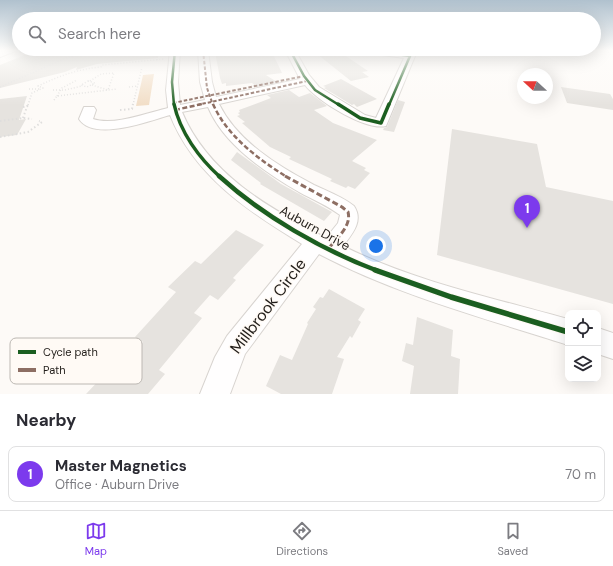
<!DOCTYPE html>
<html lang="en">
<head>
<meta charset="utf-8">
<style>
	:root { --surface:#fff; --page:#f7f7f7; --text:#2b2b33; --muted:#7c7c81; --line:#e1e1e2; --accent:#7c3aed }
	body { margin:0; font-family:"DM Sans",sans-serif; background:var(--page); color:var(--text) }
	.controls { position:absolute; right:12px; bottom:12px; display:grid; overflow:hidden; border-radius:8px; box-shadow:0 4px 16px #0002 }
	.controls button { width:36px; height:36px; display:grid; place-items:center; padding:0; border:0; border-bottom:1px solid var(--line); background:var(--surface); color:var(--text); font:20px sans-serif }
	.compass { position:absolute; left:517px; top:68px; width:36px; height:36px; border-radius:50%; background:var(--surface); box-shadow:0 4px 16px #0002; rotate:291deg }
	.you { position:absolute; left:376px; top:246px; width:14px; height:14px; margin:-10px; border:3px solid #fff; border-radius:50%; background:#1a73e8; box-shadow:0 0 0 6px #1a73e833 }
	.badge { display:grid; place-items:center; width:26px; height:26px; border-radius:50%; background:var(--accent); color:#fff; font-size:13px; font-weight:700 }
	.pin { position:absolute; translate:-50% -33px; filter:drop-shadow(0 1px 2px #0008) }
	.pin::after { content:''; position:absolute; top:21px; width:14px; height:12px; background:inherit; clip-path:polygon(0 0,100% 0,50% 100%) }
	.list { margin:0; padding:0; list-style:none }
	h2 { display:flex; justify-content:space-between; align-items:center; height:52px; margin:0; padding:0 16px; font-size:17px }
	h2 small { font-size:13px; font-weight:400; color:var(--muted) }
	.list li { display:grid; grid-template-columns:26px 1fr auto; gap:12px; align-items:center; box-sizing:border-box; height:56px; margin:0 8px 8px; padding:0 8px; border:1px solid var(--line); border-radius:8px }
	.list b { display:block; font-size:15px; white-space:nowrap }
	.list p { margin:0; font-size:13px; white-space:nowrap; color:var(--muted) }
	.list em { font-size:13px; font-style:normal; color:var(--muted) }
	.icon { flex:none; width:22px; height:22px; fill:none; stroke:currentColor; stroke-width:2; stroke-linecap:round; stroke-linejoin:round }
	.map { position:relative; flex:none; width:613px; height:394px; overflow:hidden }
	.search { position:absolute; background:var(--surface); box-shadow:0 4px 16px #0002; left:12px; right:12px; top:12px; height:44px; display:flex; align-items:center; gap:10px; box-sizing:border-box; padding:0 14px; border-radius:22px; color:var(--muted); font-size:15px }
	.sheet { height:116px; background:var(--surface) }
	nav { display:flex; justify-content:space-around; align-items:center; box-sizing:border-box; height:56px; border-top:1px solid var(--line); background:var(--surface); font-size:11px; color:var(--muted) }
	nav a { display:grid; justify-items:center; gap:2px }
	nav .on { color:var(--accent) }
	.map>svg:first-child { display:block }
</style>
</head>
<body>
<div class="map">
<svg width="613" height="394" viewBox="0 0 613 394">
	<rect width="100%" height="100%" fill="#fdfaf7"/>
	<!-- green -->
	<polygon fill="#f2dec7" points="154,74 149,105 136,106 143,75"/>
	<!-- building -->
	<g fill="#e6e3df">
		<polygon points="37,50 62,53 69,50 87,52 88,50 158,50 158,58 97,64 76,70 77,67 65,72 0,88 0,65"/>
		<polygon points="221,50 271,50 282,73 266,75 277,82 257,87 252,83 226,86 226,83 222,84 220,78 215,52 221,52"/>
		<polygon points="312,50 337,50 368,71 362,72 369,77 351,81"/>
		<polygon points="341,79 377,99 357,107 354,104 352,105 324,88 326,87 323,86"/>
		<polygon points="561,87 610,94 613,99 613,110 567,103"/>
		<polygon points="289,90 299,97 310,93 327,106 314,110 333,123 377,140 352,161 366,168 364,170 370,173 355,189 348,186 346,188 330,181 332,179 289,159 291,157 270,147 242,123 245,122 237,116 240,115 238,113 240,112 239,110 271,98 267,95"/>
		<polygon points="27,96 19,120 26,119 17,135 0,137 0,99"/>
		<polygon points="398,100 405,102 394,132 383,130 384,128 387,127"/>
		<polygon points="452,129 537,144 546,187 613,201 613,304 437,255"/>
		<polygon points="237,152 281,184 332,212 324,221 260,184 261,183 231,160"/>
		<polygon points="236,230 264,245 233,278 236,280 218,300 210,295 194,313 202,318 159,370 165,374 148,394 86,394 120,358 124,362 143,342 135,337 176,292 168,287 195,261 201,264"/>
		<polygon points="329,289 365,309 358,320 361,322 352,338 350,336 337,357 344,359 332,394 281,394 266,386 280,355 292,360 308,324 307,323 316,309 313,307 320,297 323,298"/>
		<polygon points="417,317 453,330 451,356 460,359 458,394 410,394 414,366 402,361 406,343 413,345"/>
	</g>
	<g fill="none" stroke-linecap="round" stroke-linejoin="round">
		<defs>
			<g id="minor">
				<polygon points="0,50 15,50 13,52 0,57"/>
				<path d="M170,50h10l-2,32 2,23 25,-5 -5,-18 -2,-32h10l4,32 4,15 84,-18 -15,-29h10l14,25 10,12 46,28 11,3 28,-60 -36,-5 -5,-3h26l25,4 1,2 -29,70c-20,5 -69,-25 -81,-41l-86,19c18,37 59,62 95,81 13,6 29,12 40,21 10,15 -2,28 -11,40 70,35 150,52 225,73v26c-84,-27 -171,-50 -249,-91l-74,100 -15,40h-30l15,-37 12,-21 75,-92c-53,-32 -108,-68 -132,-129 -21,6 -76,27 -91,4l5,-12h10l2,3 -3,9c21,7 54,-6 75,-11l-2,-18zM208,107c16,38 57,65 91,85 13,7 29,14 41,23l-2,8 -12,15c-57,-30 -118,-64 -144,-126z"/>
				<polygon points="598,328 613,333 613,359 598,354"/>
			</g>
		</defs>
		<!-- minor casing -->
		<use href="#minor" stroke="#d8d4d0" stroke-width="2"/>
		<!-- path-far1 -->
		<g stroke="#dfdedd" stroke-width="1.5" stroke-dasharray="1 2" stroke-linecap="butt">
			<polyline points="157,60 158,50"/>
			<polygon points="88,81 95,83 87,87 81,85"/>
			<polyline points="90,81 101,74 114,73 108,90 92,85"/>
			<polyline points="0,87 68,57 138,50"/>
			<polyline points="129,87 137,86"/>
			<polyline points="29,89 41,89"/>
			<polyline points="53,90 65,90 82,86"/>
			<polyline points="57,96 62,88 77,80"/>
			<polyline points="54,100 57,96 117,89"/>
			<path d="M28,105l4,-12 11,-5 -5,-2c21,-10 40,-17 63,-19l1,-2 62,-6"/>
			<polyline points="133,105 142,67"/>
		</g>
		<!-- path -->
		<g stroke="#dfdedd" stroke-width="2" stroke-dasharray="1.5 2.5" stroke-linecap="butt">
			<polyline points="23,107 28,106"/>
			<polyline points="120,110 132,109 133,104"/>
			<polyline points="23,118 28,104"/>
			<polyline points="0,121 23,118 32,119"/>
			<polyline points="0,137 28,132 42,122 39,121"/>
		</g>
		<!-- minor -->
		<use href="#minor" fill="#fffefe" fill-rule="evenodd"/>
		<!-- quiet-far2 -->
		<g stroke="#8d6e63" stroke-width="2" stroke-dasharray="3.5 2" stroke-linecap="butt">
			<polyline points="203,50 207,88 213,105"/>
			<polyline points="173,103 304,76"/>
			<polyline points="197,105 307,81"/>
		</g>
		<!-- quiet-far1 -->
		<g stroke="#8d6e63" stroke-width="2.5" stroke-dasharray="5 2.5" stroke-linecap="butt">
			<path d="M213,104c14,32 45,55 74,73"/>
			<polyline points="175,110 202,104"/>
		</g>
		<!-- quiet -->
		<path stroke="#8d6e63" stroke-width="3" stroke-dasharray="6 3" stroke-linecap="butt" d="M285,176l57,31 6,5c4,14 -12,27 -19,36"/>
		<defs>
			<g id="cycleway-far3">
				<polyline points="290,50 304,76 315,90 339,105"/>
				<polyline points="368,50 410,56 389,105"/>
				<polyline points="174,105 172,82 175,50"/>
			</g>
			<g id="cycleway-far2">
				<path d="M174,104c6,28 25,54 46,73"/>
				<polyline points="338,104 360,118 381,123 389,104"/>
			</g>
			<path id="cycleway-far1" d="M219,176c44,40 103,74 159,95"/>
			<polyline id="cycleway" points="375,270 451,297 568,332"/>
		</defs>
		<!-- cycleway-far3 casing -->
		<use href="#cycleway-far3" stroke="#fffaf5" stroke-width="4"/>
		<!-- cycleway-far2 casing -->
		<use href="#cycleway-far2" stroke="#fffaf5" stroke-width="5.5"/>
		<!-- cycleway-far1 casing -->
		<use href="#cycleway-far1" stroke="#fffaf5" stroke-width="7"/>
		<!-- cycleway casing -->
		<use href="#cycleway" stroke="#fffaf5" stroke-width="8"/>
		<!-- cycleway-far3 -->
		<use href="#cycleway-far3" stroke="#1b5e20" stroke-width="2.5"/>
		<!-- cycleway-far2 -->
		<use href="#cycleway-far2" stroke="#1b5e20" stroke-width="3.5"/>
		<!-- cycleway-far1 -->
		<use href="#cycleway-far1" stroke="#1b5e20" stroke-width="4.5"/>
		<!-- cycleway -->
		<use href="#cycleway" stroke="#1b5e20" stroke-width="5.5"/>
	</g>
	<!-- sky -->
	<linearGradient id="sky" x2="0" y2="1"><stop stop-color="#b0c1ce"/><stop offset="0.48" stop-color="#fefdfb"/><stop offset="1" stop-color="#fefdfb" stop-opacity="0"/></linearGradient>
	<rect width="613" height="105" fill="url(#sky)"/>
	<g text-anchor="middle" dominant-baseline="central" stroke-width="3" stroke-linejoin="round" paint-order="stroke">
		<!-- street labels -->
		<g font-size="13" fill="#211d19" stroke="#fffaf5">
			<text transform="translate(315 228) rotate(29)">Auburn Drive</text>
		</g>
		<!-- near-street labels -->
		<g font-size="16" fill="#211d19" stroke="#fffaf5">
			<text transform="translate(268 306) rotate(-53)">Millbrook Circle</text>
		</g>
	</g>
	<!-- legend -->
	<rect x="10" y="338" width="132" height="46" rx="6" fill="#fffaf5" stroke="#bcb8b3" stroke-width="1"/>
	<rect x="18" y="350" width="18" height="4" fill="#1b5e20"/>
	<rect x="18" y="368" width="18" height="4" fill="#8d6e63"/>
	<g font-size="11" fill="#211d19">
		<text x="43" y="356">Cycle path</text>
		<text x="43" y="374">Path</text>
	</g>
</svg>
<div class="controls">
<button><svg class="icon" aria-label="locate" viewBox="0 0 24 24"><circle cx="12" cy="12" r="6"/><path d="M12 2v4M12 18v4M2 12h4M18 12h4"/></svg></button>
<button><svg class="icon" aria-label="layers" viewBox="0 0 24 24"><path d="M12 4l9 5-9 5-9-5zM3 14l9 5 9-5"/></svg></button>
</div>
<svg class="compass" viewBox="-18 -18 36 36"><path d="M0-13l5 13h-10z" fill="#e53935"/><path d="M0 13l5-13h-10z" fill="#7c7c81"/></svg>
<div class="you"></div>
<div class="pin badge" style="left:527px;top:228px">1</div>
<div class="search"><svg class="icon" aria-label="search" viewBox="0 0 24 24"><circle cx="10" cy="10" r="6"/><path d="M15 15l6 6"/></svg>Search here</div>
</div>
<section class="sheet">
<h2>Nearby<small></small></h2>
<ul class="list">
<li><span class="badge">1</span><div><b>Master Magnetics</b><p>Office · Auburn Drive</p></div><em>70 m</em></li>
</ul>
</section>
<nav>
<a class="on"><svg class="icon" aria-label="map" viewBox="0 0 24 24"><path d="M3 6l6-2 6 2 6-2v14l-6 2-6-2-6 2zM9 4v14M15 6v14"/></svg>Map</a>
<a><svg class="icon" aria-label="directions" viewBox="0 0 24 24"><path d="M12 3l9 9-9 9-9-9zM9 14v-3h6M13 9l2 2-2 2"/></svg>Directions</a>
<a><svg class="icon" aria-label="saved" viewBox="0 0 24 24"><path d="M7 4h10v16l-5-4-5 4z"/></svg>Saved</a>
</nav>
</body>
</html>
